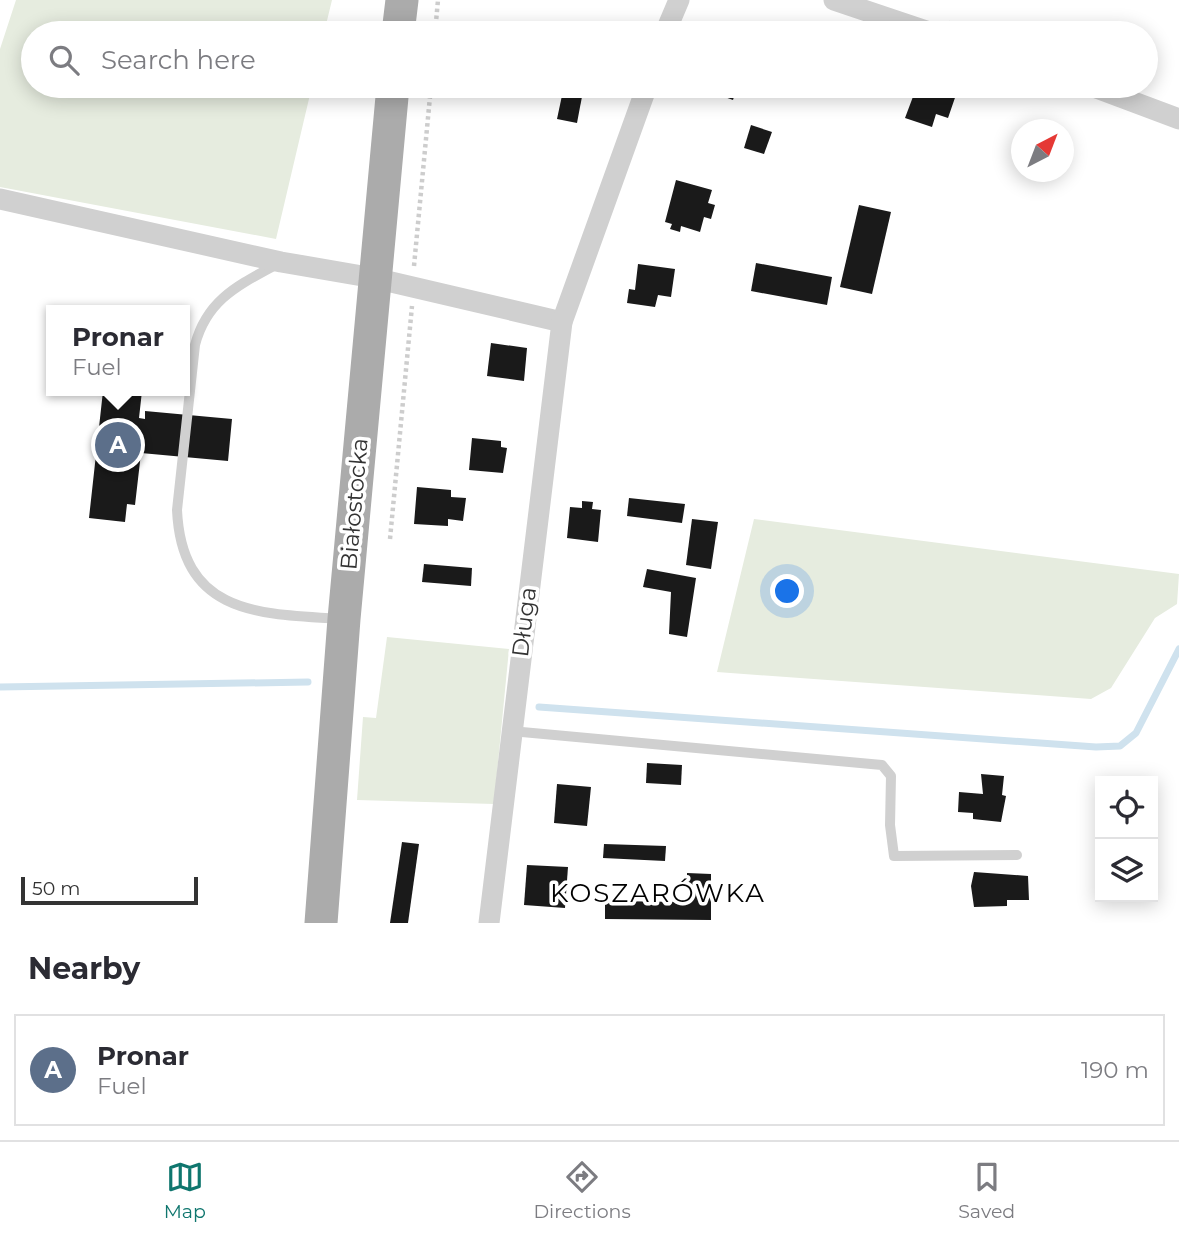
<!DOCTYPE html>
<html lang="en">
<head>
<meta charset="utf-8">
<style>
	:root { --surface:#fff; --page:#f7f7f7; --text:#2b2b33; --muted:#7c7c81; --line:#e1e1e2; --accent:#0f766e }
	body { margin:0; font-family:Montserrat,sans-serif; background:var(--page); color:var(--text) }
	.controls { position:absolute; right:21px; bottom:21px; display:grid; overflow:hidden; border-radius:0px; box-shadow:0 4px 18px #0003 }
	.controls button { width:63px; height:63px; display:grid; place-items:center; padding:0; border:0; border-bottom:2px solid var(--line); background:var(--surface); color:var(--text); font:35px sans-serif }
	.compass { position:absolute; left:1011px; top:119px; width:63px; height:63px; border-radius:50%; background:var(--surface); box-shadow:0 4px 18px #0003; rotate:42deg }
	.scale { position:absolute; left:21px; bottom:18px; width:177px; box-sizing:border-box; padding-left:7px; border:4px solid #333; border-top:0; font-size:19px; line-height:24px; white-space:nowrap; color:#333; -webkit-text-stroke:5px #fff; paint-order:stroke }
	.you { position:absolute; left:788px; top:592px; width:24px; height:24px; margin:-18px; border:5px solid #fff; border-radius:50%; background:#1a73e8; box-shadow:0 0 0 10px #1a73e833 }
	.badge { display:grid; place-items:center; width:46px; height:46px; border-radius:50%; background:var(--accent); color:#fff; font-size:23px; font-weight:700 }
	.pin { position:absolute; translate:-50% -50%; border:4px solid #fff; box-shadow:0 2px 7px #0006 }
	.popup { position:absolute; left:46px; top:305px; width:144px; height:91px; box-sizing:border-box; display:grid; place-content:center; border-radius:0px; background:var(--surface); filter:drop-shadow(0 2px 5px #0005); font-size:23px; white-space:nowrap; color:var(--muted) }
	.popup b { font-size:26px; color:var(--text) }
	.popup::after { content:''; position:absolute; left:50%; top:100%; margin-left:-14px; border:14px solid transparent; border-top-color:var(--surface) }
	.list { margin:0; padding:0; list-style:none }
	h2 { display:flex; justify-content:space-between; align-items:center; height:91px; margin:0; padding:0 28px; font-size:30px }
	h2 small { font-size:23px; font-weight:400; color:var(--muted) }
	.list li { display:grid; grid-template-columns:46px 1fr auto; gap:21px; align-items:center; box-sizing:border-box; height:112px; margin:0 14px 14px; padding:0 14px; border:2px solid var(--line); border-radius:0px }
	.list b { display:block; font-size:26px; white-space:nowrap }
	.list p { margin:0; font-size:23px; white-space:nowrap; color:var(--muted) }
	.list em { font-size:23px; font-style:normal; color:var(--muted) }
	.icon { flex:none; width:38px; height:38px; fill:none; stroke:currentColor; stroke-width:2; stroke-linecap:round; stroke-linejoin:round }
	.map { position:relative; flex:none; width:1179px; height:923px; overflow:hidden }
	.search { position:absolute; background:var(--surface); box-shadow:0 4px 18px #0003; left:21px; right:21px; top:21px; height:77px; display:flex; align-items:center; gap:18px; box-sizing:border-box; padding:0 24px; border-radius:38px; color:var(--muted); font-size:26px }
	.sheet { height:217px; background:var(--surface) }
	nav { display:flex; justify-content:space-around; align-items:center; box-sizing:border-box; height:98px; border-top:2px solid var(--line); background:var(--surface); font-size:19px; color:var(--muted) }
	nav a { display:grid; justify-items:center; gap:4px }
	nav .on { color:var(--accent) }
	.map>svg:first-child { display:block }
</style>
</head>
<body>
<div class="map">
<svg width="1179" height="923" viewBox="0 0 1179 923">
	<rect width="100%" height="100%" fill="#fff"/>
	<!-- green -->
	<g fill="#e6ecdf">
		<polygon points="16,0 332,0 324,33 33,33 33,86 312,86 276,239 0,187 0,49"/>
		<polygon points="754,519 1179,574 1177,604 1155,618 1111,688 1091,699 717,672"/>
		<polygon points="387,637 509,649 494,804 357,800 363,717 376,718"/>
	</g>
	<g fill="none" stroke-linecap="round" stroke-linejoin="round">
		<!-- stream -->
		<g stroke="#cfe2ee" stroke-width="7">
			<polyline points="0,687 308,682"/>
			<polyline points="539,707 1096,747 1120,746 1136,733 1179,649"/>
		</g>
	</g>
	<!-- building -->
	<g fill="#1a1a1a">
		<polygon points="498,86 531,86 529,94"/>
		<polygon points="564,86 584,86 577,123 557,119"/>
		<polygon points="710,86 744,86 743,89 737,87 733,100 708,91"/>
		<polygon points="917,86 941,90 943,86 958,89 948,118 936,114 932,127 905,118"/>
		<polygon points="751,125 772,132 764,154 744,148"/>
		<polygon points="676,180 712,190 708,203 715,205 711,219 704,217 700,232 681,226 680,232 670,229 672,224 665,222"/>
		<polygon points="859,205 891,212 872,294 840,287"/>
		<polygon points="756,263 832,277 827,305 751,291"/>
		<polygon points="638,264 675,269 671,297 658,295 655,307 627,303 629,289 635,290"/>
		<polygon points="491,343 527,348 524,381 487,376"/>
		<polygon points="103,391 142,391 139,418 145,419 145,411 232,419 228,461 141,453 135,505 127,504 125,522 89,518"/>
		<polygon points="472,438 501,441 501,447 507,448 503,473 469,470"/>
		<polygon points="417,487 451,490 451,497 466,498 463,521 448,519 448,526 414,524"/>
		<polygon points="629,498 685,504 682,523 627,516"/>
		<polygon points="582,501 593,502 592,509 601,510 598,542 567,538 570,507 582,508"/>
		<polygon points="692,519 718,522 711,569 686,565"/>
		<polygon points="424,564 472,568 471,586 422,582"/>
		<polygon points="647,569 696,578 687,637 669,634 671,592 643,587"/>
		<polygon points="647,763 682,765 681,785 646,783"/>
		<polygon points="981,774 1004,776 1002,795 1006,796 1001,822 973,819 973,813 958,812 959,792 983,794"/>
		<polygon points="557,784 591,787 587,826 554,823"/>
		<polygon points="402,842 419,844 408,923 390,923"/>
		<polygon points="604,844 666,846 665,861 603,858"/>
		<polygon points="527,865 568,867 565,908 524,905"/>
		<polygon points="974,872 1028,876 1029,900 1007,900 1007,906 974,907 971,886"/>
		<polygon points="687,873 711,874 711,920 605,919 605,901 687,902"/>
	</g>
	<g fill="none" stroke-linecap="round" stroke-linejoin="round">
		<!-- path -->
		<g stroke="#cdcdcd" stroke-width="4.5" stroke-dasharray="3.5 3.5" stroke-linecap="butt">
			<polyline points="949,23 983,33"/>
			<polyline points="435,33 438,0"/>
			<polyline points="414,266 431,86"/>
			<polyline points="390,539 412,306"/>
		</g>
		<!-- lane -->
		<g stroke="#d0d0d0" stroke-width="10">
			<path d="M279,263c-40,22 -72,36 -84,82l-18,165c5,105 82,104 165,109"/>
			<polyline points="511,731 882,765 891,776 890,825 894,856 1017,855"/>
		</g>
		<!-- street -->
		<g stroke="#d0d0d0" stroke-width="21">
			<polyline points="834,0 932,33"/>
			<polyline points="665,33 679,0"/>
			<polyline points="1091,86 1179,119"/>
			<polyline points="0,199 281,262 374,278 562,322"/>
			<polyline points="489,923 562,322 647,86"/>
		</g>
		<!-- primary -->
		<g stroke="#ababab" stroke-width="33">
			<polyline points="398,33 402,0"/>
			<polyline points="321,923 344,619 393,86"/>
		</g>
	</g>
	<g text-anchor="middle" dominant-baseline="central" stroke-width="7" stroke-linejoin="round" paint-order="stroke">
		<!-- street labels -->
		<g font-size="23" fill="#333" stroke="#fff">
			<text transform="translate(354 504) rotate(-85)">Białostocka</text>
			<text transform="translate(524 622) rotate(-83)">Długa</text>
		</g>
		<!-- quarter labels -->
		<g font-size="26" letter-spacing="2" fill="#000" stroke="#fff">
			<text x="658" y="893">KOSZARÓWKA</text>
		</g>
	</g>
</svg>
<div class="controls">
<button><svg class="icon" aria-label="locate" viewBox="0 0 24 24"><circle cx="12" cy="12" r="6"/><path d="M12 2v4M12 18v4M2 12h4M18 12h4"/></svg></button>
<button><svg class="icon" aria-label="layers" viewBox="0 0 24 24"><path d="M12 4l9 5-9 5-9-5zM3 14l9 5 9-5"/></svg></button>
</div>
<svg class="compass" viewBox="-18 -18 36 36"><path d="M0-13l5 13h-10z" fill="#e53935"/><path d="M0 13l5-13h-10z" fill="#7c7c81"/></svg>
<div class="scale">50 m</div>
<div class="you"></div>
<div class="pin badge" style="left:118px;top:445px;background:#5c6f8a">A</div>
<div class="popup"><b>Pronar</b>Fuel</div>
<div class="search"><svg class="icon" aria-label="search" viewBox="0 0 24 24"><circle cx="10" cy="10" r="6"/><path d="M15 15l6 6"/></svg>Search here</div>
</div>
<section class="sheet">
<h2>Nearby<small></small></h2>
<ul class="list">
<li><span class="badge" style="background:#5c6f8a">A</span><div><b>Pronar</b><p>Fuel</p></div><em>190 m</em></li>
</ul>
</section>
<nav>
<a class="on"><svg class="icon" aria-label="map" viewBox="0 0 24 24"><path d="M3 6l6-2 6 2 6-2v14l-6 2-6-2-6 2zM9 4v14M15 6v14"/></svg>Map</a>
<a><svg class="icon" aria-label="directions" viewBox="0 0 24 24"><path d="M12 3l9 9-9 9-9-9zM9 14v-3h6M13 9l2 2-2 2"/></svg>Directions</a>
<a><svg class="icon" aria-label="saved" viewBox="0 0 24 24"><path d="M7 4h10v16l-5-4-5 4z"/></svg>Saved</a>
</nav>
</body>
</html>
